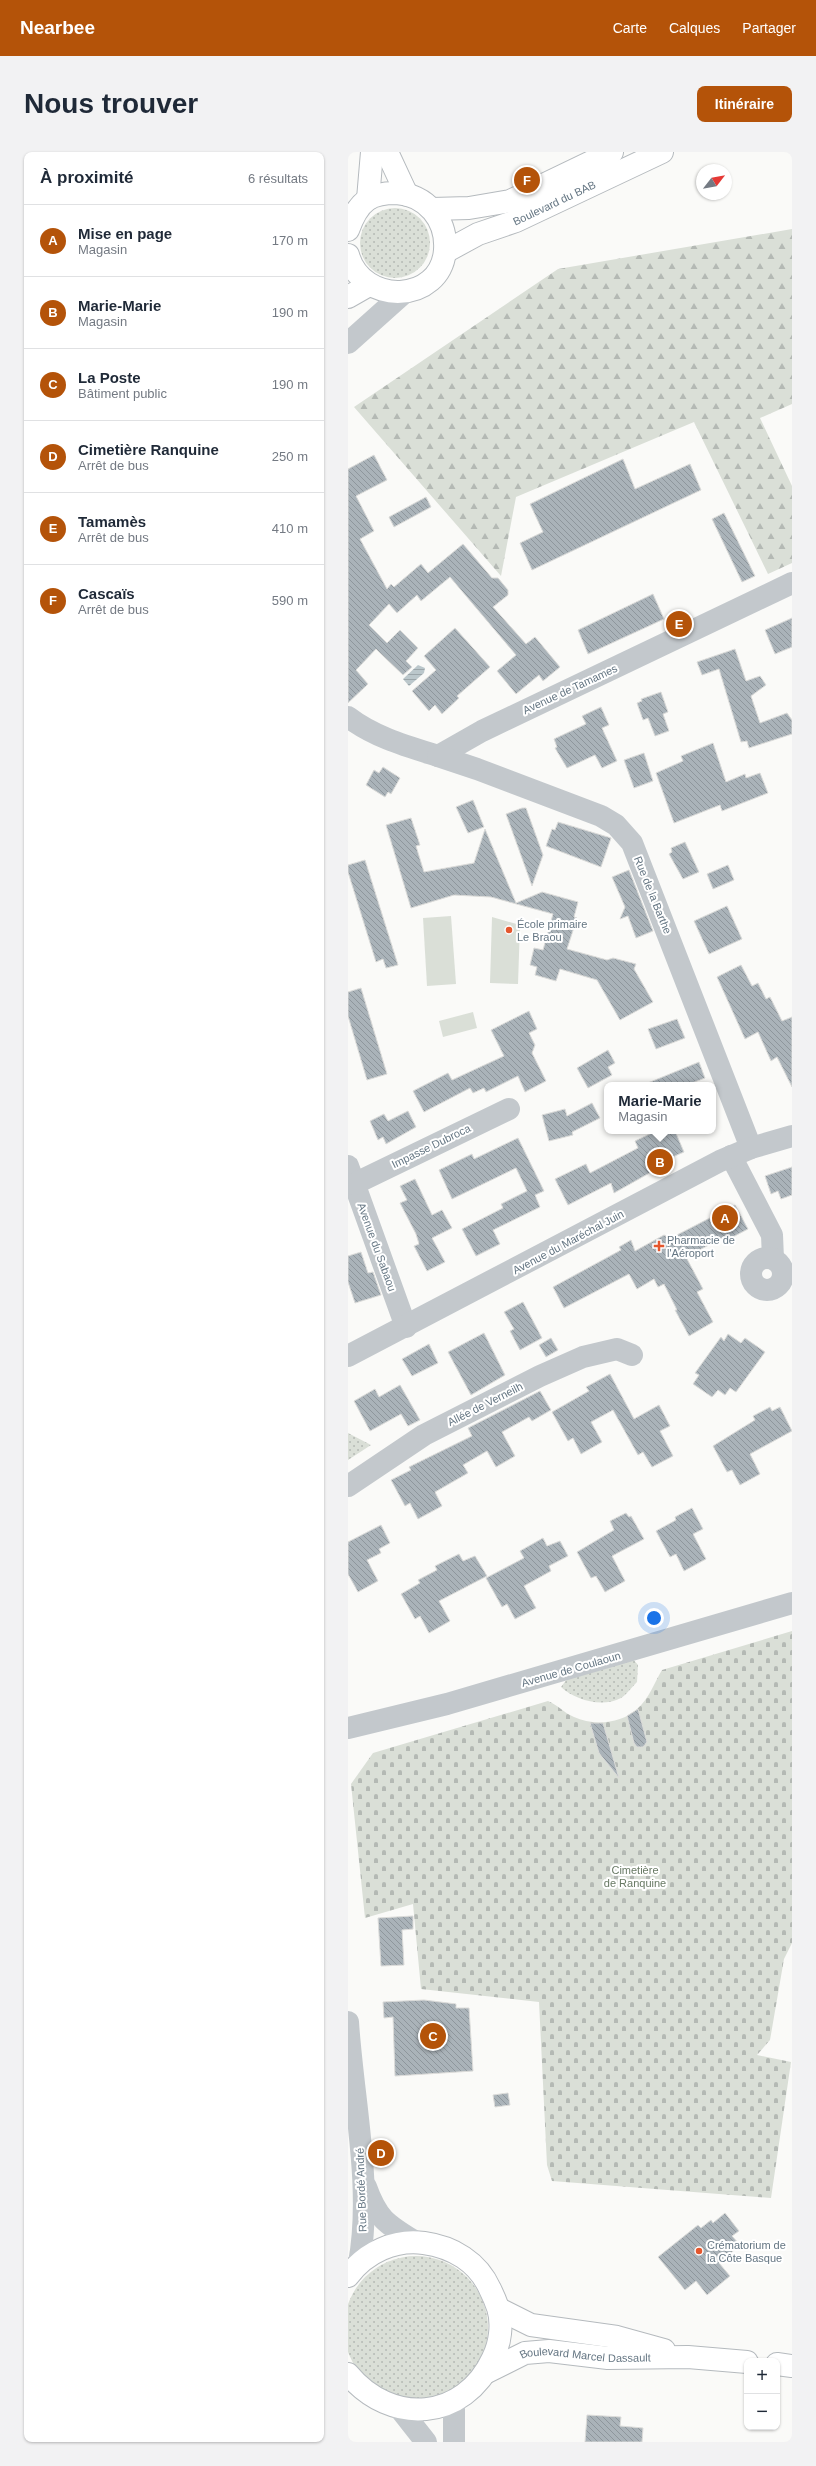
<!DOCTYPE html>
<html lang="fr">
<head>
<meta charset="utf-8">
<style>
	:root { --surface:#fff; --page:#f2f2f3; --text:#1f2937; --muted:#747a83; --line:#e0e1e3; --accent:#b45309 }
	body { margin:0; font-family:Helvetica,sans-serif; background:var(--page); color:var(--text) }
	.controls { position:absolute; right:12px; bottom:12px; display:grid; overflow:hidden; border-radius:8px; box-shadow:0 1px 3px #0004 }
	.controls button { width:36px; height:36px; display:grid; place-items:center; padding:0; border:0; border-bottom:1px solid var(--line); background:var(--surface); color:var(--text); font:20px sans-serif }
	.compass { position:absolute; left:348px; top:12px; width:36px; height:36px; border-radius:50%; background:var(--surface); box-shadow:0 1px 3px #0004; rotate:59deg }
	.you { position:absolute; left:306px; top:1466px; width:14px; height:14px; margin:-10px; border:3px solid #fff; border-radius:50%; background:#1a73e8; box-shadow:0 0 0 6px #1a73e833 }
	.badge { display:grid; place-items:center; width:26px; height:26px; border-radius:50%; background:var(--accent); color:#fff; font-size:13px; font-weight:700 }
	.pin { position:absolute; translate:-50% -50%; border:2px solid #fff; box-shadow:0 1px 4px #0006 }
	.popup { position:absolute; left:256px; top:930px; width:112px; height:52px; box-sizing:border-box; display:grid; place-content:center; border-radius:8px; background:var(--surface); filter:drop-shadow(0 1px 3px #0005); font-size:13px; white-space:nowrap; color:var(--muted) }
	.popup b { font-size:15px; color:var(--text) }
	.popup::after { content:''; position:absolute; left:50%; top:100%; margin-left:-8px; border:8px solid transparent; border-top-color:var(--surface) }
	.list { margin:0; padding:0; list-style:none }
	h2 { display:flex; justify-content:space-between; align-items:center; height:52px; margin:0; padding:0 16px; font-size:17px }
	h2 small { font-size:13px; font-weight:400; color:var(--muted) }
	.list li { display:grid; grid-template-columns:26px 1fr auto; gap:12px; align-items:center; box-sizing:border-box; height:72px; padding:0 16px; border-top:1px solid var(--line) }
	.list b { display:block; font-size:15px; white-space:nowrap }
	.list p { margin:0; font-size:13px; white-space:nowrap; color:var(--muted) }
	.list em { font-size:13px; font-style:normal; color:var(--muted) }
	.map { position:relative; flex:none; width:444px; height:2290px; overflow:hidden; border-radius:8px }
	header { display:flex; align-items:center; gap:24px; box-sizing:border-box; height:56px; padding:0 20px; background:var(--accent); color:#fff }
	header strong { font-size:19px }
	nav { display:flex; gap:22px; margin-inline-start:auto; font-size:14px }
	.intro { display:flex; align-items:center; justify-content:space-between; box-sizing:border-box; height:96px; padding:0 24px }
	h1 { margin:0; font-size:28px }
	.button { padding:10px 18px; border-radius:8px; background:var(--accent); color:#fff; font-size:14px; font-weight:700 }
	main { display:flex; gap:24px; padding:0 24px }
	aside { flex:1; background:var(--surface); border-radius:8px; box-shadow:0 1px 3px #0004 }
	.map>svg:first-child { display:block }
</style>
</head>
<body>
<header>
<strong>Nearbee</strong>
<nav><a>Carte</a><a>Calques</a><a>Partager</a></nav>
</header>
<div class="intro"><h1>Nous trouver</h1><a class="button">Itinéraire</a></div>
<main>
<aside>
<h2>À proximité<small>6 résultats</small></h2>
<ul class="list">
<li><span class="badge">A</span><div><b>Mise en page</b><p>Magasin</p></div><em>170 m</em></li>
<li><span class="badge">B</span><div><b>Marie-Marie</b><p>Magasin</p></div><em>190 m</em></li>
<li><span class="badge">C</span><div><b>La Poste</b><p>Bâtiment public</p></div><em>190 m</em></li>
<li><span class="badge">D</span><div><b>Cimetière Ranquine</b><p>Arrêt de bus</p></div><em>250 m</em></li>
<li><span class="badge">E</span><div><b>Tamamès</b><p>Arrêt de bus</p></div><em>410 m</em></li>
<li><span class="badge">F</span><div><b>Cascaïs</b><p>Arrêt de bus</p></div><em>590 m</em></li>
</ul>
</aside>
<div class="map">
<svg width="444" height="2290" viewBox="0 0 444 2290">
	<defs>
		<pattern id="grass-dots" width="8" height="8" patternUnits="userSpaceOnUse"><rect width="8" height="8" fill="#dadfd7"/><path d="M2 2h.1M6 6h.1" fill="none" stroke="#b4b9b4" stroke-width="1.8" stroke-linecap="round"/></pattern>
		<pattern id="forest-firs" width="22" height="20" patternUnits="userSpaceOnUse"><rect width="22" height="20" fill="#dadfd7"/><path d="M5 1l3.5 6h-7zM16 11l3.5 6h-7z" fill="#b4b9b4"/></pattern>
		<pattern id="cemetery-stones" width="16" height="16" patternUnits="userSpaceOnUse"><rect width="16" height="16" fill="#dadfd7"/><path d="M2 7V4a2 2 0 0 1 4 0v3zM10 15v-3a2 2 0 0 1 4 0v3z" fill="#b4b9b4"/></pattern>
		<pattern id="water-rules" width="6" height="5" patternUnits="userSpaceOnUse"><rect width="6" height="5" fill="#bbc7cb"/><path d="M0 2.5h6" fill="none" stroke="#9ca6aa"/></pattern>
		<pattern id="building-back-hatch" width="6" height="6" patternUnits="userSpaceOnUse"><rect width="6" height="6" fill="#aab3b9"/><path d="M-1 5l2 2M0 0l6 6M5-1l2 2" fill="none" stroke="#8e969c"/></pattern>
	</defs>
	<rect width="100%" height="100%" fill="#fafaf8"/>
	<!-- grass -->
	<g fill="url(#grass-dots)">
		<circle cx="47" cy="91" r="35"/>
		<polygon points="0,1281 23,1293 0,1308"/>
		<path d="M285,1507l5,6 -1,17c-5,5 -11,13 -16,16 -19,10 -46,2 -60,-11l6,-8z"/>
		<circle cx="68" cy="2176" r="72"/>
	</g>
	<!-- forest -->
	<polygon fill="url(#forest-firs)" points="444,77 444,252 412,266 444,334 444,411 420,422 346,270 168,345 153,424 6,255 210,117"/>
	<!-- cemetery -->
	<path fill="url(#cemetery-stones)" d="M444,1479v312l-8,16 -14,81 -13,15 34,7 -20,136 -219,-17 -5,-16 -8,-163 -118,-13 -8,-85 -48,14 -14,-134 22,-31 175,-52c10,4 16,12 26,16 19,9 47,7 63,-8 12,-10 17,-26 25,-39z"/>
	<!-- pitch -->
	<g fill="#dadfd7">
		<polygon points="103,764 108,832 79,834 75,766"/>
		<polygon points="144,765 172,773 170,832 142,831"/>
		<polygon points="125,860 129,876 95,885 91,869"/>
	</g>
	<!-- water -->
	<polygon fill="url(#water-rules)" points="70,513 77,516 76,521 61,534 55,527"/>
	<!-- building -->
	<g fill="url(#building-back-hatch)" stroke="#dcdcda">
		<polygon points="26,303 39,328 8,344 26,379 12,387 39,437 43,432 46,435 73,412 80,421 115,392 144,426 150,426 160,438 160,443 145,455 178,492 187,485 212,515 195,529 191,523 168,542 149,519 168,503 102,425 73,449 69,443 49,461 41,452 21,473 39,491 52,478 70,496 58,509 64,515 55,523 28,497 8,518 20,532 0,551 0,317"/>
		<polygon points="275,307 287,337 342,312 353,338 184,418 172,391 195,380 182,352"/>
		<polygon points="78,345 83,355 46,375 41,365"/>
		<polygon points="376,361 407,424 394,430 364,367"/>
		<polygon points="305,442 316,467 240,502 230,478"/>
		<polygon points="444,466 444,495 427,502 417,478"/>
		<polygon points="107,476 142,515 109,544 111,546 94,562 87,553 81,559 64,539 88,518 76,504"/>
		<polygon points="387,497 398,529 412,524 418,533 403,544 412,571 439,561 444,568 444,582 401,596 399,589 393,590 371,517 354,523 349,510"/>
		<polygon points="313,540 320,560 315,562 321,579 307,584 300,566 295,568 289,551 294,549 293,547"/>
		<polygon points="253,555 261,573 254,576 269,609 254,616 247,603 219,616 207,596 209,595 206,587 238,572 234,564"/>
		<polygon points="365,591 378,630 397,622 398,626 412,621 420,641 374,659 372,653 326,671 308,621 335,609 333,604"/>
		<polygon points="296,601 305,629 286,636 276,608"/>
		<polygon points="35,615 52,626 43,642 40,640 37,645 18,633 26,618 31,621"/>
		<polygon points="125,648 136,675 120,681 108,655"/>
		<polygon points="174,656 178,656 195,703 184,734 158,662"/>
		<polygon points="63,666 72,693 68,694 76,720 126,711 137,677 168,751 194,740 230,750 226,765 229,766 219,797 259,808 265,806 288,812 286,817 305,850 272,868 249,828 212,817 208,829 187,823 189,815 182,813 186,796 195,798 205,762 143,745 106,743 63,756 38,673"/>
		<polygon points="210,670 263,686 253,715 198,694 204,677 207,678"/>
		<polygon points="337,690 351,720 335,727 321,702 324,700 323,696"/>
		<polygon points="17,708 50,813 38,816 35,807 28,810 0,720 0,713"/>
		<polygon points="380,713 386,728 365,737 359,722"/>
		<polygon points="281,718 305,779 288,786 280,764 272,767 277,755 264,725"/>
		<polygon points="379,754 394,787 361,802 346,769"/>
		<polygon points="393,813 404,834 410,831 418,847 422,845 434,869 444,865 444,935 429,905 423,909 410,880 397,887 369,825"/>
		<polygon points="13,836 39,922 19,928 0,864 0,840"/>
		<polygon points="181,859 189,877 181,881 187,893 184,901 198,929 177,940 170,924 138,940 136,936 125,941 122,936 76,960 65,939 100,921 104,928 156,904 143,878"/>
		<polygon points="329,867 337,886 308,897 300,877"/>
		<polygon points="260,898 267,911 260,915 264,923 240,936 229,916"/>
		<polygon points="351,910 357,926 339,933 295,933"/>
		<polygon points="244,951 252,966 224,980 225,983 201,989 194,963 217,957 219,964"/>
		<polygon points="60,959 68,975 38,992 35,985 30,988 22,969 36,962 40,969"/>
		<polygon points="308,979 327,979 336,1000 313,1010 314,1014 266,1041 263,1031 220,1053 207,1027 238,1012 242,1021 290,996 287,989"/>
		<polygon points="170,986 196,1039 187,1043 192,1055 145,1078 152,1092 128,1104 114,1077 155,1056 153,1052 179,1039 168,1016 104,1047 91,1018 124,1002 126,1007"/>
		<polygon points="444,1015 444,1043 433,1047 430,1039 423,1042 417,1024"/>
		<polygon points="67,1027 84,1063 94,1058 104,1076 84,1086 97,1110 79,1119 66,1094 71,1092 68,1082 52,1051 59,1048 52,1034"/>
		<polygon points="387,1053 400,1077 383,1086 376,1085 338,1105 355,1137 349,1140 365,1170 341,1184 327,1158 329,1158 316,1132 310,1135 306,1127 289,1137 281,1122 216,1156 205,1135 273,1098 271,1095 283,1088 287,1099 316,1083 323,1086"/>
		<polygon points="13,1100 20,1121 25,1120 33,1143 7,1151 0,1130 0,1104"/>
		<polygon points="175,1150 194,1186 172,1198 162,1179 166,1177 156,1160"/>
		<polygon points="136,1181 157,1223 123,1243 100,1200"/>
		<polygon points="380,1182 393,1191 397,1186 417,1200 388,1240 382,1236 377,1243 370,1238 364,1245 345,1232 351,1223 347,1221 373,1185 376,1189"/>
		<polygon points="203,1186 210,1198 198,1205 191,1193"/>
		<polygon points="81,1192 90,1211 64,1224 54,1207"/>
		<polygon points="262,1222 286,1267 311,1253 322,1274 312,1279 325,1304 304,1315 295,1300 290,1303 265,1258 243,1270 254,1290 233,1302 225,1286 220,1289 204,1260 241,1239 238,1235"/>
		<polygon points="52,1233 72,1268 60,1274 53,1262 22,1279 6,1249 27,1237 31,1245"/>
		<polygon points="192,1239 203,1258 184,1269 181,1265 154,1280 167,1304 148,1315 139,1299 115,1313 120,1321 87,1340 94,1354 70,1367 62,1351 57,1354 43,1328 63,1318 61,1315 124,1284 120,1276"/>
		<polygon points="422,1255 424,1259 432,1255 444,1279 402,1302 412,1322 392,1333 384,1318 379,1320 365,1294 407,1268 405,1264"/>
		<polygon points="344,1356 355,1377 345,1382 358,1407 336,1419 328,1402 322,1405 308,1379 328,1368 327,1365"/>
		<polygon points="278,1361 281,1365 283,1364 296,1387 264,1404 277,1429 257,1440 248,1424 243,1426 229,1400 266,1378 262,1369"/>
		<polygon points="33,1373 42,1391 31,1397 33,1401 19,1408 30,1429 10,1440 0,1422 0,1390"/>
		<polygon points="195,1386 199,1394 212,1389 220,1404 201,1414 203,1419 176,1434 188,1456 167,1467 159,1452 154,1455 138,1426 176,1406 172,1399"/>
		<polygon points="111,1402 115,1409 127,1404 139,1424 91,1449 102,1469 81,1481 72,1464 67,1467 53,1442 72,1431 70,1428 89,1418 87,1414"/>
		<polygon points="290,1557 299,1590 295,1595 289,1595 286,1591 279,1564"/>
		<polygon points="242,1571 255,1571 271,1626 251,1601"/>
		<polygon points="65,1764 65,1777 54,1778 56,1813 33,1814 30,1766"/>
		<polygon points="76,1848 108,1852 108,1856 121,1856 125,1919 47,1924 45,1865 36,1866 35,1850"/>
		<polygon points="160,1941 162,1953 147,1955 145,1943"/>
		<polygon points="377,2061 391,2079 384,2084 392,2093 371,2111 382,2124 359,2143 348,2129 337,2138 310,2105 350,2073 353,2076 363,2068 365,2071"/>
		<polygon points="239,2263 273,2265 272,2274 295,2276 294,2290 237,2290"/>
	</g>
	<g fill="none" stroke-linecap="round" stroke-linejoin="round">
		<defs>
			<g id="major">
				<polyline points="39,0 59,43"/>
				<polyline points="20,47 24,0"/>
				<polyline points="84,57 121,56 162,49 264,0"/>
				<path d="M0,78c4,-11 9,-23 19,-30 8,-6 19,-7 29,-7 31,2 51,27 49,57 -4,54 -83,56 -97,5"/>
				<path id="s1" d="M97,100l33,-18 38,-13 146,-69"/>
				<polyline points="0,145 21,133"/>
				<path d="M0,2124c18,-24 47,-37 76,-33 29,4 54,19 66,46 3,6 6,13 8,19 5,16 2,36 -5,50 -29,63 -102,68 -145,16"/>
				<polyline points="151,2157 183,2173 269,2185 316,2198"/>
				<polyline points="429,2212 444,2214"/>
				<path id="s2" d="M139,2220l38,-19 24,-2 59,7 80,-1 59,5"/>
			</g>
		</defs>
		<!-- major casing -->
		<use href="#major" stroke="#b5babe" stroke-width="24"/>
		<!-- minor -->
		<g stroke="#c3c8cc" stroke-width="22">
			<polyline points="0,191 57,140"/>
			<path d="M0,565c26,20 58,29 90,39l44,-25 310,-148"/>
			<polyline points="90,604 129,617 253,664 268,673 284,691 403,996"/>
			<polyline points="383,1004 424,1083 425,1107"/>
			<polyline points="0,1014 58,1175"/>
			<polyline points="6,1032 161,957"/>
			<circle cx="419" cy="1122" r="16"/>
			<polyline points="0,1204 372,1009 403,996 444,984"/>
			<polyline points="0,1334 76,1283 192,1224 235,1205 269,1197 284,1203"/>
			<polyline points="0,1576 99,1552 444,1451"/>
			<path d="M0,1870c5,78 25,165 11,241"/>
			<path d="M18,2035c11,31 20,37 48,54"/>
			<polyline points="52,2257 78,2290"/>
			<polyline points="106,2290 106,2249"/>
		</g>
		<!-- major -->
		<use href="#major" stroke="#fff" stroke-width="22"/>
	</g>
	<!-- markers -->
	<g fill="#e4572e" stroke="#fff" stroke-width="1.5">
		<circle cx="161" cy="778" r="4"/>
		<path d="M309 1088h4v4h4v4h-4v4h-4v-4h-4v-4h4z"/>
		<circle cx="351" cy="2099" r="4"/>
	</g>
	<g text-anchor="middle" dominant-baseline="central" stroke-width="4" stroke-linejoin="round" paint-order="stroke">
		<!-- street labels -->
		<g font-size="11" fill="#657683" stroke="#fff">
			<text stroke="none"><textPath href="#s1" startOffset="120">Boulevard du BAB</textPath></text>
			<text transform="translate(222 537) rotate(-25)">Avenue de Tamames</text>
			<text transform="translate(305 743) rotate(68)">Rue de la Barthe</text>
			<text transform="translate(83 994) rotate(-26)">Impasse Dubroca</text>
			<text transform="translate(220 1090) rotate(-28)">Avenue du Maréchal Juin</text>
			<text transform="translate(29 1095) rotate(70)">Avenue du Sabaou</text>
			<text transform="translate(137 1252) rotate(-27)">Allée de Verneilh</text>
			<text transform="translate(223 1517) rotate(-16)">Avenue de Coulaoun</text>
			<text transform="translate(13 2038) rotate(-92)">Rue Bordé André</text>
			<text stroke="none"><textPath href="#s2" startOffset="103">Boulevard Marcel Dassault</textPath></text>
		</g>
		<!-- poi labels -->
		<g font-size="11" fill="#657683" stroke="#fff" text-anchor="start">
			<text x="169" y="772">École primaire<tspan x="169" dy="13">Le Braou</tspan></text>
			<text x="319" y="1088">Pharmacie de<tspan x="319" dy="13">l'Aéroport</tspan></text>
			<text x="359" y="2093">Crématorium de<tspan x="359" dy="13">la Côte Basque</tspan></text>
		</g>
		<!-- park labels -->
		<g font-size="11" fill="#687a64" stroke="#fff">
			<text x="287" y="1718">Cimetière<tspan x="287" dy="13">de Ranquine</tspan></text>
		</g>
	</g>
</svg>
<div class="controls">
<button>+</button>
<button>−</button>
</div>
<svg class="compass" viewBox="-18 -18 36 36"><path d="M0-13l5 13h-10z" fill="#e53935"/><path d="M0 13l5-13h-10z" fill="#747a83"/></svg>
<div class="you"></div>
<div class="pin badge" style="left:377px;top:1066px">A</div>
<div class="pin badge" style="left:312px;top:1010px">B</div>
<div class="popup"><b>Marie-Marie</b>Magasin</div>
<div class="pin badge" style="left:85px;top:1884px">C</div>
<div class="pin badge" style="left:33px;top:2001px">D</div>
<div class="pin badge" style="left:331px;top:472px">E</div>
<div class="pin badge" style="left:179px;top:28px">F</div>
</div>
</main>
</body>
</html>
